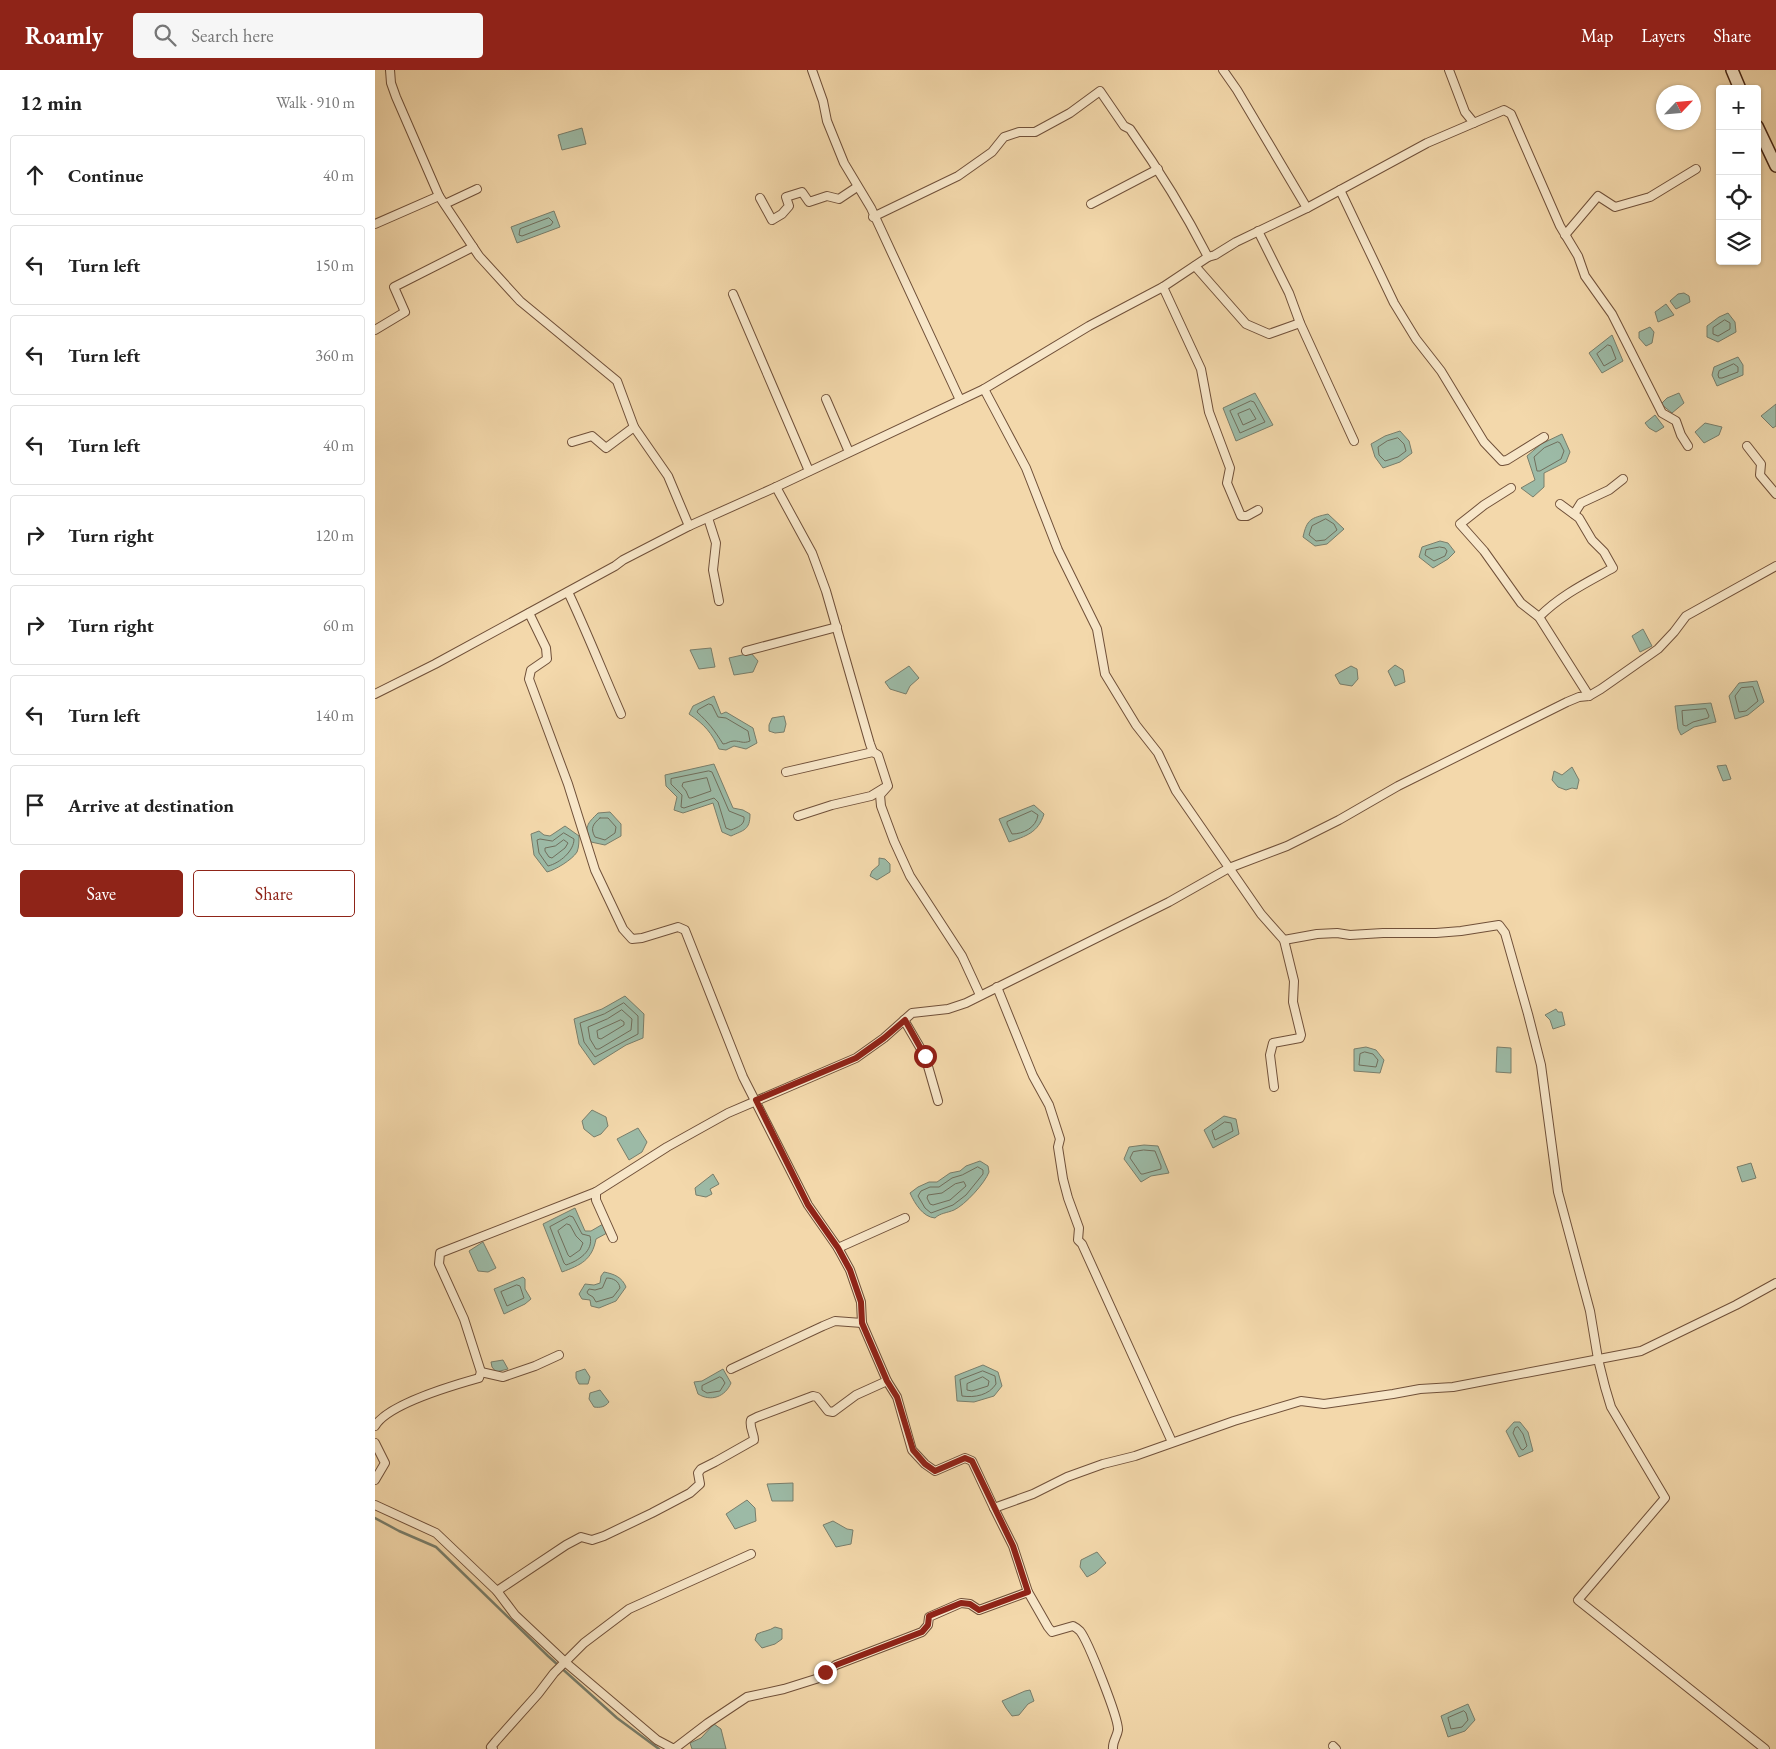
<!DOCTYPE html>
<html lang="en">
<head>
<meta charset="utf-8">
<style>
	:root { --surface:#fff; --page:#f6f6f6; --text:#222; --muted:#767676; --line:#e0e0e0; --accent:#8f2418 }
	body { margin:0; font-family:"EB Garamond",serif; background:var(--page); color:var(--text) }
	.controls { position:absolute; right:15px; top:15px; display:grid; overflow:hidden; border-radius:5px; box-shadow:0 1px 4px #0004 }
	.controls button { width:45px; height:45px; display:grid; place-items:center; padding:0; border:0; border-bottom:1px solid var(--line); background:var(--surface); color:var(--text); font:25px sans-serif }
	.compass { position:absolute; left:1281px; top:15px; width:45px; height:45px; border-radius:50%; background:var(--surface); box-shadow:0 1px 4px #0004; rotate:64deg }
	.stop { position:absolute; width:15px; height:15px; margin:-11px; border:4px solid #8f2418; border-radius:50%; background:#fff }
	.stop.end { background:#8f2418; border-color:#fff; box-shadow:0 1px 5px #0008 }
	.list { margin:0; padding:0; list-style:none }
	h2 { display:flex; justify-content:space-between; align-items:center; height:65px; margin:0; padding:0 20px; font-size:21px }
	h2 small { font-size:16px; font-weight:400; color:var(--muted) }
	.list li { display:grid; grid-template-columns:32px 1fr auto; gap:15px; align-items:center; box-sizing:border-box; height:80px; margin:0 10px 10px; padding:0 10px; border:1px solid var(--line); border-radius:5px }
	.list b { display:block; font-size:19px; white-space:nowrap }
	.list em { font-size:16px; font-style:normal; color:var(--muted) }
	.actions { display:flex; gap:10px; padding:15px 20px }
	.actions a { flex:1; padding:11px 0; border:1px solid var(--accent); border-radius:5px; text-align:center; font-size:18px; color:var(--accent) }
	.actions .main { background:var(--accent); color:#fff }
	.icon { flex:none; width:28px; height:28px; fill:none; stroke:currentColor; stroke-width:2; stroke-linecap:round; stroke-linejoin:round }
	.map { position:relative; flex:none; width:1401px; height:1679px; overflow:hidden }
	header { display:flex; align-items:center; gap:30px; box-sizing:border-box; height:70px; padding:0 25px; background:var(--accent); color:#fff }
	header strong { font-size:24px }
	nav { display:flex; gap:28px; margin-inline-start:auto; font-size:18px }
	.search { width:350px; height:45px; background:var(--page); display:flex; align-items:center; gap:12px; box-sizing:border-box; padding:0 18px; border-radius:5px; color:var(--muted); font-size:19px }
	main { display:flex }
	aside { flex:1; background:var(--surface) }
	.map>svg:first-child { display:block }
</style>
</head>
<body>
<header>
<strong>Roamly</strong>
<div class="search"><svg class="icon" aria-label="search" viewBox="0 0 24 24"><circle cx="10" cy="10" r="6"/><path d="M15 15l6 6"/></svg>Search here</div>
<nav><a>Map</a><a>Layers</a><a>Share</a></nav>
</header>
<main>
<aside>
<h2>12 min<small>Walk · 910 m</small></h2>
<ul class="list">
<li><svg class="icon" aria-label="ahead" viewBox="0 0 24 24"><path d="M12 20V5M6 11l6-6 6 6"/></svg><div><b>Continue</b></div><em>40 m</em></li>
<li><svg class="icon" aria-label="left" viewBox="0 0 24 24"><path d="M17 20v-9H6M10 6l-5 5 5 5"/></svg><div><b>Turn left</b></div><em>150 m</em></li>
<li><svg class="icon" aria-label="left" viewBox="0 0 24 24"><path d="M17 20v-9H6M10 6l-5 5 5 5"/></svg><div><b>Turn left</b></div><em>360 m</em></li>
<li><svg class="icon" aria-label="left" viewBox="0 0 24 24"><path d="M17 20v-9H6M10 6l-5 5 5 5"/></svg><div><b>Turn left</b></div><em>40 m</em></li>
<li><svg class="icon" aria-label="right" viewBox="0 0 24 24"><path d="M7 20v-9h11M14 6l5 5-5 5"/></svg><div><b>Turn right</b></div><em>120 m</em></li>
<li><svg class="icon" aria-label="right" viewBox="0 0 24 24"><path d="M7 20v-9h11M14 6l5 5-5 5"/></svg><div><b>Turn right</b></div><em>60 m</em></li>
<li><svg class="icon" aria-label="left" viewBox="0 0 24 24"><path d="M17 20v-9H6M10 6l-5 5 5 5"/></svg><div><b>Turn left</b></div><em>140 m</em></li>
<li><svg class="icon" aria-label="arrive" viewBox="0 0 24 24"><path d="M6 21V4h12l-3 4 3 4H6"/></svg><div><b>Arrive at destination</b></div></li>
</ul>
<div class="actions"><a class="main">Save</a><a>Share</a></div>
</aside>
<div class="map">
<svg width="1401" height="1679" viewBox="0 0 1401 1679">
	<rect width="100%" height="100%" fill="#f3d8ab"/>
	<filter id="stains"><feTurbulence type="fractalNoise" baseFrequency=".004" numOctaves="4"/><feColorMatrix values="0 0 0 0 .2 0 0 0 0 .09 0 0 0 0 .02 0 0 0 .5 -.17"/></filter>
	<radialGradient id="worn" r=".72"><stop offset=".6" stop-color="#630" stop-opacity="0"/><stop offset="1" stop-color="#630" stop-opacity=".3"/></radialGradient>
	<!-- water -->
	<g fill="#9cbaa6" stroke="#797e6b">
		<polygon points="207,58 211,74 187,80 183,65"/>
		<polygon points="179,141 185,157 142,173 136,157"/>
		<polygon points="1309,223 1314,226 1315,232 1301,239 1295,231 1303,224"/>
		<polygon points="1291,234 1299,245 1283,252 1280,242"/>
		<polygon points="1353,243 1360,252 1361,262 1343,272 1332,267 1332,256 1344,247"/>
		<polygon points="1275,257 1279,262 1277,273 1271,276 1264,268 1264,262"/>
		<polygon points="1237,265 1248,291 1227,303 1214,283"/>
		<polygon points="1363,287 1368,295 1368,305 1342,316 1337,305 1339,297"/>
		<polygon points="880,323 898,355 861,371 848,338"/>
		<polygon points="1304,323 1309,333 1297,343 1286,334 1292,328"/>
		<polygon points="1401,334 1401,356 1398,358 1386,346"/>
		<polygon points="1280,345 1289,357 1281,362 1274,358 1270,353"/>
		<polygon points="1330,353 1347,357 1344,365 1329,373 1320,362"/>
		<polygon points="1025,361 1034,371 1037,383 1025,392 1008,398 1000,387 996,374 1010,366"/>
		<polygon points="1187,364 1195,382 1191,392 1169,403 1169,417 1158,427 1146,418 1160,410 1152,386 1166,374"/>
		<path d="M953,444l16,15 -17,15 -12,2 -12,-9c4,-18 8,-19 25,-23z"/>
		<polygon points="1065,471 1073,473 1080,482 1073,489 1058,498 1044,487 1047,477"/>
		<polygon points="1268,559 1277,576 1265,582 1257,566"/>
		<polygon points="336,578 340,597 324,599 315,580"/>
		<polygon points="376,583 383,591 378,602 359,605 354,588"/>
		<polygon points="1020,595 1028,600 1030,612 1020,616 1013,601"/>
		<polygon points="534,596 544,608 535,616 531,624 515,619 510,612"/>
		<polygon points="976,596 982,599 983,609 977,616 965,614 960,605"/>
		<polygon points="1382,611 1389,632 1373,645 1360,649 1354,626 1364,613"/>
		<path d="M339,626l7,18 5,-2 27,16 4,15 -11,6 -12,-3 -8,4 -7,-1c-7,-16 -15,-25 -30,-35l4,-8z"/>
		<polygon points="1336,633 1341,652 1319,657 1306,665 1303,659 1300,636"/>
		<polygon points="409,646 411,654 409,662 400,663 394,661 394,655 397,648"/>
		<path d="M339,694l19,44 10,2 7,4c0,16 -6,16 -19,22l-9,-4 -9,-29 -30,10 -9,-3 3,-13 -11,-11 -1,-11z"/>
		<polygon points="1351,695 1356,709 1348,711 1342,696"/>
		<polygon points="1197,697 1204,710 1202,719 1197,718 1191,720 1183,717 1177,710 1179,701 1187,705"/>
		<path d="M659,735l10,9c-6,19 -18,22 -35,28l-10,-23z"/>
		<path d="M235,742l11,12v12l-16,9 -14,-3c-7,-16 -4,-18 7,-29z"/>
		<path d="M190,756l14,10c0,5 0,11 -2,16 -5,8 -22,18 -30,20l-13,-17 -3,-21 8,-3 5,4 6,1z"/>
		<polygon points="504,788 510,789 515,794 515,802 502,810 495,806 497,801 504,795"/>
		<polygon points="250,926 269,944 268,968 251,975 219,995 204,974 199,949 227,939"/>
		<polygon points="1181,939 1183,942 1187,942 1190,955 1178,959 1175,950 1170,945"/>
		<polygon points="991,977 1001,980 1009,990 1005,1003 979,1001 979,979"/>
		<polygon points="1122,977 1136,978 1136,1003 1121,1002"/>
		<polygon points="217,1040 231,1047 233,1056 226,1064 219,1067 209,1059 207,1051"/>
		<polygon points="849,1046 861,1049 864,1064 838,1078 829,1060"/>
		<polygon points="263,1058 272,1072 267,1082 254,1090 242,1069"/>
		<polygon points="769,1075 783,1076 794,1103 776,1106 766,1112 749,1089 754,1077"/>
		<path d="M605,1091l8,5 1,6c-4,11 -24,33 -35,38 -7,3 -14,3 -19,8 -12,-1 -20,-14 -25,-25l8,-6 11,-5h8l13,-9 10,-2 6,-5z"/>
		<polygon points="1376,1093 1381,1108 1367,1112 1362,1097"/>
		<polygon points="338,1104 344,1114 335,1119 337,1124 331,1127 321,1125 320,1118"/>
		<path d="M200,1138l10,23h6l12,-7 4,9 -11,6c-4,21 -15,26 -34,33l-19,-48z"/>
		<polygon points="108,1172 121,1198 113,1202 103,1201 94,1181"/>
		<path d="M229,1202c10,2 18,5 22,15l-10,14 -17,7 -8,-2 -1,-6 -8,-1 -3,-5 6,-10 9,1 6,-2 1,-7z"/>
		<polygon points="148,1207 150,1209 150,1219 156,1229 150,1234 129,1244 119,1219"/>
		<polygon points="128,1290 133,1299 121,1302 117,1297 116,1292"/>
		<polygon points="608,1295 623,1302 627,1316 619,1326 599,1332 582,1331 580,1306"/>
		<polygon points="210,1299 215,1307 213,1314 204,1314 201,1308 201,1302"/>
		<path d="M348,1299l8,14c-6,14 -20,19 -33,11l-4,-12 8,-1z"/>
		<path d="M225,1320l9,12c-4,5 -9,6 -15,5l-5,-8 1,-6z"/>
		<polygon points="1139,1352 1145,1352 1153,1362 1158,1381 1144,1387 1131,1361"/>
		<polygon points="418,1413 418,1431 397,1431 392,1414"/>
		<polygon points="372,1430 380,1438 381,1451 360,1459 351,1444"/>
		<polygon points="458,1451 472,1459 478,1460 476,1474 461,1477 448,1455"/>
		<polygon points="722,1482 731,1493 721,1502 712,1507 705,1497 706,1490"/>
		<path d="M400,1557l7,2v10l-7,5 -13,4 -7,-8 2,-6c6,-3 12,-3 18,-7z"/>
		<polygon points="655,1620 659,1631 653,1634 644,1645 637,1646 631,1638 627,1631 650,1621"/>
		<polygon points="1093,1634 1100,1650 1090,1661 1073,1667 1066,1646"/>
		<polygon points="339,1654 346,1659 351,1679 317,1679 315,1673 326,1668"/>
	</g>
	<g fill="none" stroke-linecap="round" stroke-linejoin="round">
		<!-- shore -->
		<g stroke="#706e5c" stroke-width="1">
			<polygon points="174,148 178,152 176,155 147,166 144,165 145,159"/>
			<polygon points="1350,250 1355,253 1355,259 1343,266 1338,264 1338,258"/>
			<polygon points="1233,275 1236,276 1241,289 1229,296 1222,284"/>
			<polygon points="1359,294 1363,297 1363,302 1347,308 1344,308 1343,305 1344,301"/>
			<polygon points="876,331 879,332 890,352 865,363 855,341"/>
			<polygon points="875,339 881,349 868,355 863,344"/>
			<polygon points="1023,368 1029,374 1031,381 1023,387 1010,391 1004,385 1003,377 1012,371"/>
			<polygon points="1183,372 1185,373 1189,381 1186,389 1165,401 1162,401 1159,387 1169,378"/>
			<polygon points="951,449 959,454 962,460 950,470 941,471 934,465 937,456"/>
			<polygon points="1065,477 1070,478 1072,481 1070,486 1059,491 1050,485 1051,480"/>
			<polygon points="1378,617 1383,631 1371,641 1364,642 1360,626 1366,618"/>
			<path d="M334,634l3,1 6,12 8,1 22,13 2,10c-7,3 -9,0 -16,0 -5,0 -7,3 -11,3 -8,-13 -15,-22 -26,-32l1,-2z"/>
			<polygon points="1331,639 1334,646 1333,648 1318,652 1311,656 1308,655 1307,641"/>
			<path d="M334,701l3,1 17,39 15,6c1,8 -6,10 -13,13l-5,-2 -8,-26 -4,-4 -30,10 -3,-1 1,-12 -11,-11v-5z"/>
			<polygon points="332,708 336,721 316,728 314,728 311,721 307,716 308,713"/>
			<path d="M657,741l6,4c-2,13 -15,19 -26,19l-5,-10v-2z"/>
			<path d="M225,748h8l8,9 -1,6 -10,7 -10,-3c-5,-9 -2,-13 5,-19z"/>
			<path d="M189,763l10,6c0,12 -14,24 -26,27l-9,-13 -2,-13 3,-1 12,2z"/>
			<polygon points="189,770 193,773 190,778 177,788 174,787 170,781 170,778 180,776"/>
			<polygon points="249,933 263,946 263,964 220,987 209,972 205,953 229,944"/>
			<polygon points="247,940 257,949 256,960 224,979 221,979 215,969 213,957 232,949"/>
			<polygon points="246,950 249,952 249,955 226,969 223,968 222,961"/>
			<polygon points="990,982 998,984 1003,990 1001,997 984,995 985,984"/>
			<polygon points="850,1052 856,1053 858,1061 840,1070 837,1061"/>
			<polygon points="769,1080 780,1081 786,1096 786,1099 768,1104 766,1104 755,1088 758,1082"/>
			<polygon points="603,1097 608,1100 608,1104 591,1125 578,1135 556,1143 550,1138 543,1126 546,1121 555,1117 564,1117 577,1108 587,1105"/>
			<polygon points="589,1112 591,1116 575,1130 558,1135 555,1134 552,1128 553,1125 567,1123 580,1114"/>
			<path d="M195,1146l3,1 9,17 8,2c4,15 -12,25 -24,29l-2,-2 -14,-36z"/>
			<polygon points="192,1154 195,1155 201,1166 208,1173 205,1180 195,1187 193,1185 183,1161"/>
			<path d="M232,1208c6,0 12,3 13,10l-7,9 -17,5 -3,-5 -5,-3 -1,-2 2,-3 6,1 7,-2z"/>
			<polygon points="142,1215 145,1216 149,1228 132,1236 126,1222"/>
			<path d="M608,1301l12,5 1,8c-7,11 -21,14 -34,12l-2,-16z"/>
			<polygon points="345,1307 347,1308 350,1313 345,1321 332,1323 327,1320 327,1316"/>
			<polygon points="608,1307 614,1311 613,1316 597,1321 592,1320 592,1314"/>
			<polygon points="1143,1357 1148,1364 1152,1376 1148,1380 1146,1379 1138,1363 1140,1358"/>
			<polygon points="1089,1641 1091,1643 1093,1650 1087,1657 1076,1659 1073,1648"/>
		</g>
		<!-- stream -->
		<polyline stroke="#797e6b" stroke-width="2.5" points="0,1448 24,1461 61,1477 173,1586 242,1648 284,1679"/>
		<defs>
			<g id="street">
				<polyline points="437,0 448,31 452,51 469,93 496,138 585,330"/>
				<polyline points="848,0 862,20 932,138"/>
				<polyline points="1074,0 1090,42 1099,53"/>
				<polyline points="965,120 1019,233 1041,269 1066,301 1109,372 1127,391 1132,390 1169,367"/>
				<polyline points="64,126 104,186 145,231 242,311 259,357 293,406 314,456"/>
				<polyline points="385,128 397,150 407,144 414,136 411,127 427,122 434,132 452,126 464,129 482,117"/>
				<polyline points="70,134 102,119"/>
				<polyline points="716,134 783,99"/>
				<path d="M498,147l85,-41 34,-24 12,-15 15,-5h16l35,-19 30,-22 24,35 6,3c29,41 55,83 78,128"/>
				<polyline points="0,154 64,126 21,27 16,13 15,0"/>
				<polyline points="883,161 914,223 925,253 979,371"/>
				<polyline points="1190,165 1223,126 1240,137 1275,127 1321,99"/>
				<polyline points="820,196 871,254 894,264 925,253"/>
				<polyline points="788,217 826,299 834,342 855,398 852,413 866,446 872,446 883,440"/>
				<polyline points="358,224 434,401"/>
				<polyline points="0,260 30,242 19,217 98,177"/>
				<polyline points="609,319 714,256 788,217 833,187 840,185 861,172 932,138 1052,73 1129,40 1136,44 1185,156 1203,186 1210,206 1237,244 1287,343 1301,351 1306,365 1313,376"/>
				<polyline points="451,329 474,382"/>
				<polyline points="197,372 217,366 231,378 259,357"/>
				<polyline points="1372,376 1386,394 1385,405 1401,424"/>
				<polyline points="401,417 437,483 451,521 495,674 498,682 503,685 513,716 505,725 506,736 519,771 535,806 587,886 605,925"/>
				<polyline points="1136,418 1109,435 1085,454 1109,481 1146,533 1164,547 1214,626"/>
				<polyline points="1199,444 1206,433 1234,420 1248,409"/>
				<polyline points="333,448 341,473 338,500 344,531"/>
				<path d="M193,522c19,40 35,81 53,122"/>
				<polyline points="154,543 171,578 172,589 156,600 154,609 193,714 220,800 248,859 257,869 267,868 303,857 310,860 368,1007 433,1135 463,1178 475,1200 486,1232 487,1253 512,1311 522,1327 537,1380 550,1394 560,1401 590,1388 597,1391 619,1438"/>
				<path d="M1164,547c22,-22 47,-34 74,-49l-9,-16 -12,-12 -13,-22 -19,-14"/>
				<polyline points="371,581 462,557"/>
				<polyline points="0,624 60,594 240,496 248,490 314,456 401,417 609,319 651,398 683,480 722,559 730,604 761,655 783,683 801,721 886,844 909,870 919,911 918,932 926,965 925,968 898,973 895,985 899,1017"/>
				<polyline points="411,702 498,682"/>
				<polyline points="423,746 457,735 496,726 509,718"/>
				<polyline points="909,870 942,864 962,863 975,865 1008,863 1061,863 1086,861 1124,855 1130,863 1153,944 1166,995 1183,1122 1215,1241 1223,1289 1230,1317 1236,1337 1290,1428 1203,1530 1390,1679"/>
				<polyline points="622,917 658,1006 674,1035 685,1069 683,1077 688,1109 693,1128 704,1158 703,1170 707,1174 797,1372"/>
				<polyline points="529,950 550,986 563,1031"/>
				<polyline points="238,1168 221,1130 221,1122 292,1077 353,1043 481,988 509,968 537,943 573,939 591,933 794,832 854,798 912,776 964,750 1023,716 1192,632 1204,627 1214,626 1226,619 1283,579 1299,562 1311,546 1401,496"/>
				<polyline points="463,1178 530,1148"/>
				<polyline points="356,1299 448,1256 460,1251 487,1253"/>
				<polyline points="106,1302 89,1249 64,1194 65,1183 221,1122"/>
				<polyline points="106,1302 128,1307 160,1296 184,1285"/>
				<path d="M0,1356c13,-22 79,-41 104,-48l2,-6"/>
				<polyline points="0,1373 10,1393 0,1410"/>
				<polyline points="0,1435 61,1463 122,1521 140,1545 190,1592 282,1670 299,1679 333,1653 372,1627 409,1619 444,1608 461,1595 547,1562 553,1555 554,1547 586,1533 595,1534 604,1540 653,1522"/>
				<path d="M122,1521l69,-46 15,-8 11,3 12,-4 48,-23 38,-20 10,-9 -2,-11 3,-4 14,-7 39,-22c0,-7 -5,-13 -3,-20l6,-3 56,-21 4,1 11,14 5,1 23,-17 31,-14"/>
				<polyline points="958,1676 961,1679"/>
				<polyline points="118,1679 116,1677 121,1671 163,1624 179,1603 209,1573 254,1539 376,1484"/>
				<path d="M738,1679c-1,-7 4,-12 5,-19 1,-11 -30,-89 -38,-99 -2,-2 -5,-4 -7,-5l-21,6 -4,-5 -20,-35 -15,-46 -19,-38 39,-14 34,-17 36,-13 32,-8 99,-35 67,-20 23,3 69,-10 27,-5 33,-2 188,-36 95,-46 40,-22"/>
			</g>
			<g id="secondary">
				<polyline points="1357,0 1365,19"/>
				<polyline points="1382,56 1401,96"/>
			</g>
		</defs>
		<!-- street casing -->
		<use href="#street" stroke="#705039" stroke-width="10"/>
		<!-- secondary casing -->
		<use href="#secondary" stroke="#442313" stroke-width="14"/>
		<!-- street -->
		<use href="#street" stroke="#f7e6c8" stroke-width="8"/>
		<!-- secondary -->
		<use href="#secondary" stroke="#f7e6c8" stroke-width="11"/>
	</g>
	<g fill="none" stroke-linecap="round" stroke-linejoin="round">
		<!-- route -->
		<polyline stroke="#8f2418" stroke-width="6" points="450,1602 461,1595 547,1562 553,1555 554,1546 586,1533 595,1534 604,1540 653,1522 638,1476 597,1391 590,1388 560,1401 550,1394 538,1380 522,1327 512,1311 487,1253 486,1232 475,1200 463,1178 433,1135 381,1030 481,988 509,968 530,950 550,986"/>
	</g>
	<rect width="100%" height="100%" filter="url(#stains)"/>
	<rect width="100%" height="100%" fill="url(#worn)"/>
</svg>
<div class="controls">
<button>+</button>
<button>−</button>
<button><svg class="icon" aria-label="locate" viewBox="0 0 24 24"><circle cx="12" cy="12" r="6"/><path d="M12 2v4M12 18v4M2 12h4M18 12h4"/></svg></button>
<button><svg class="icon" aria-label="layers" viewBox="0 0 24 24"><path d="M12 4l9 5-9 5-9-5zM3 14l9 5 9-5"/></svg></button>
</div>
<svg class="compass" viewBox="-18 -18 36 36"><path d="M0-13l5 13h-10z" fill="#e53935"/><path d="M0 13l5-13h-10z" fill="#767676"/></svg>
<div class="stop" style="left:550px;top:986px"></div>
<div class="stop end" style="left:450px;top:1602px"></div>
</div>
</main>
</body>
</html>
